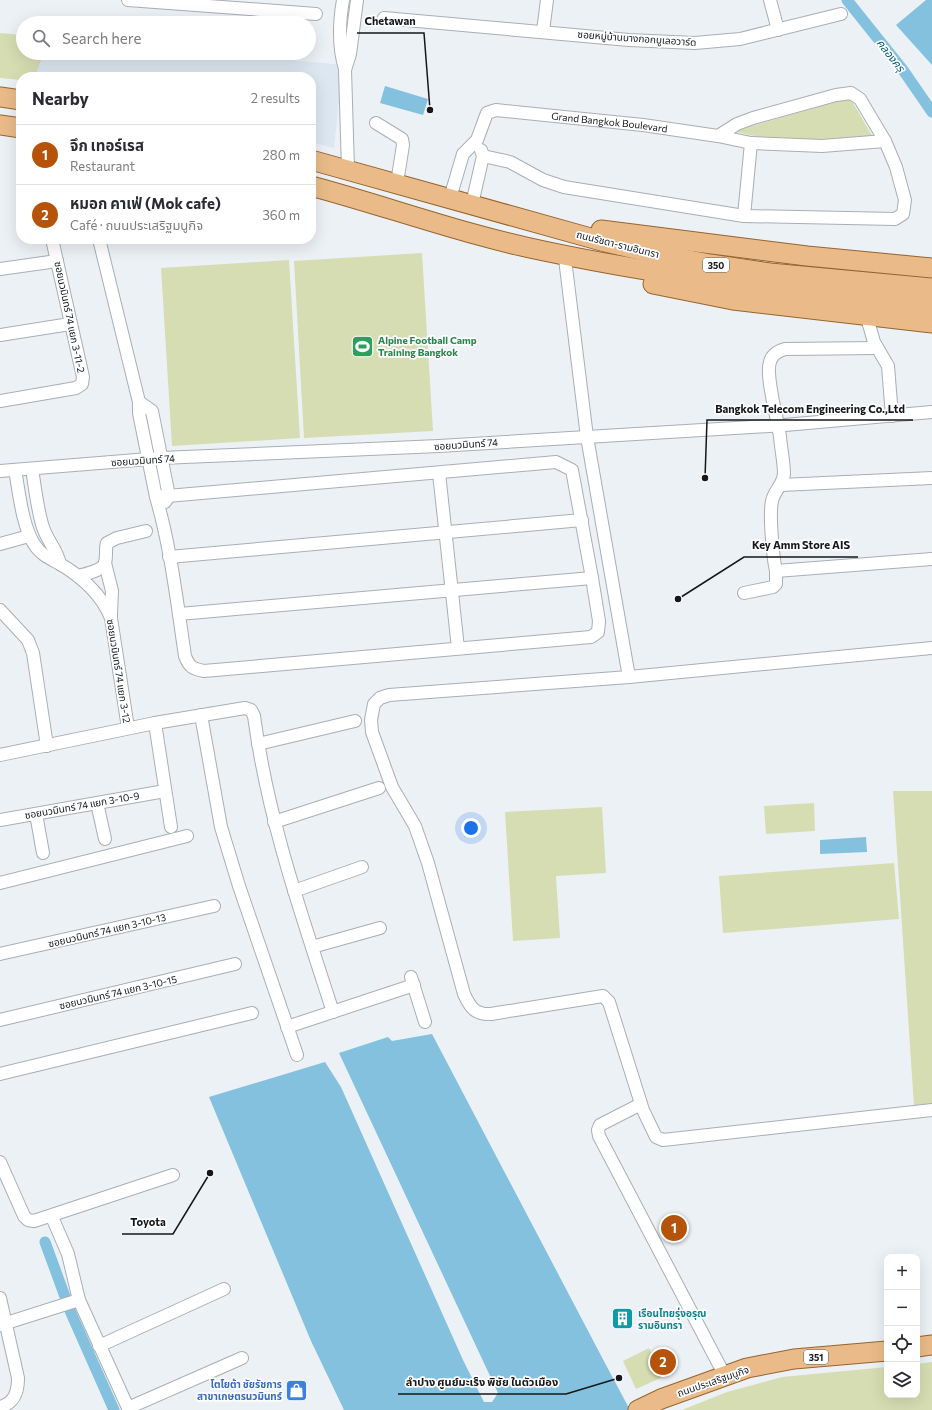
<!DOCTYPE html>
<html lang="en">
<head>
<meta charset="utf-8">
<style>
	:root { --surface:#fff; --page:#f2f2f3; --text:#2b2b33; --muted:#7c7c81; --line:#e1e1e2; --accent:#b45309 }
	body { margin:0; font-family:Commissioner,"Noto Sans Thai",sans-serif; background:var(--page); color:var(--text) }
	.controls { position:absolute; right:12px; bottom:12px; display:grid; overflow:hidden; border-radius:8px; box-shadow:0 4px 16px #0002 }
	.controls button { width:36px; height:36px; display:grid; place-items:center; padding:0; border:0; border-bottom:1px solid var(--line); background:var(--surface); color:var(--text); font:20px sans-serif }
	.you { position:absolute; left:471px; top:828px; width:14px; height:14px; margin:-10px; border:3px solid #fff; border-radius:50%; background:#1a73e8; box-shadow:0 0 0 6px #1a73e833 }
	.badge { display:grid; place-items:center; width:26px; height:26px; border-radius:50%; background:var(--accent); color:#fff; font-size:13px; font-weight:700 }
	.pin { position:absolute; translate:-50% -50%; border:2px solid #fff; box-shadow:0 1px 4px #0006 }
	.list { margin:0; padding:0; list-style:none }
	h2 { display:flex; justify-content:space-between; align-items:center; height:52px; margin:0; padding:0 16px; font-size:17px }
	h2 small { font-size:13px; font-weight:400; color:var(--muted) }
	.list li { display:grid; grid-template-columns:26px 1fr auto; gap:12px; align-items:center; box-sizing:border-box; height:60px; padding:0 16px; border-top:1px solid var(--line) }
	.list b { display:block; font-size:15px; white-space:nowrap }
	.list p { margin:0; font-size:13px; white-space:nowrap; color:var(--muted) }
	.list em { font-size:13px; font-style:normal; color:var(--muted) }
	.icon { flex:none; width:22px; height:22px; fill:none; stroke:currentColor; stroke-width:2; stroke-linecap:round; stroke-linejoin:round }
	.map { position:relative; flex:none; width:932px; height:1410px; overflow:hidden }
	.search { position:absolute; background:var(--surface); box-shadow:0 4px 16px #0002; left:16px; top:16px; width:300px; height:44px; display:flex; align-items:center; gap:10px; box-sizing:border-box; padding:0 14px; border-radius:22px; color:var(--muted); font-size:15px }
	.panel { position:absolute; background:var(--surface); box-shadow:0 4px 16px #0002; left:16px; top:72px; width:300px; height:172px; border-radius:16px }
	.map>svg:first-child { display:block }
</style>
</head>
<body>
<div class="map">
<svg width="932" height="1410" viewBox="0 0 932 1410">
	<rect width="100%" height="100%" fill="#ecf1f6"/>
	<!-- built -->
	<polygon fill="#dce7f1" points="44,53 219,53 343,65 334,148 311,142 311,77 35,77"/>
	<!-- green -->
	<g fill="#d7ddb2">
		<polygon points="0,33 23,35 23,53 44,53 35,77 21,77 21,80 0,78"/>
		<path d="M850,98l23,39c-40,2 -101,7 -139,-6z"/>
		<polygon points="422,253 433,431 304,438 294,261"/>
		<polygon points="289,260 300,438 172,446 161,268"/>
		<polygon points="893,791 932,791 932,1104 914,1106"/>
		<polygon points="814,803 815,831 766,834 764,806"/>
		<polygon points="602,807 606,873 556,876 560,938 513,941 505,812"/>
		<polygon points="894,863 899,919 723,933 719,876"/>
		<polygon points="649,1348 663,1377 636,1389 623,1361"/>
		<polygon points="932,1362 932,1410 682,1410 727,1392 782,1377 887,1367 887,1395 917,1395 917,1364"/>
	</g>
	<!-- water -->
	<g fill="#83c1df">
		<polygon points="926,0 932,0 932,65 896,25"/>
		<polygon points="385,86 428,99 423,115 380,103"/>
		<polygon points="866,837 867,852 820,854 820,840"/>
		<polygon points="432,1034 606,1365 630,1410 344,1410 311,1341 209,1097 325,1062 341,1087 463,1360 484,1402 492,1402 498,1393 339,1053 388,1037 392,1041"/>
	</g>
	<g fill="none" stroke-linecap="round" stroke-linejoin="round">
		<!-- canal -->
		<g stroke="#83c1df" stroke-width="11">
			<polyline points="847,0 903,70 932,112"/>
			<polyline points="45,1242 71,1313 114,1410"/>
		</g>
		<defs>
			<g id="street">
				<polyline points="128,0 316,14"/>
				<path d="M343,0c-4,23 -5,46 2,69"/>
				<polyline points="770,0 778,30"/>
				<polyline points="384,18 629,40 695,43 740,39 841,14"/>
				<polyline points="543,31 547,0"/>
				<polyline points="376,123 402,139 403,145 397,183"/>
				<polyline points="483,156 510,162 543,180 564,187 744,216 895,219 903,214 905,200 896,167 885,141 860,99 851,93 836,95 753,118 737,124 718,136"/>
				<polyline points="348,169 345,70 350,54 357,0"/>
				<path id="s1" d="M450,198l13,-44 14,-14 10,-27 9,-3 147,15 75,11 33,7 71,3 63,-5"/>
				<polyline points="472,204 483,156 481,150"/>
				<polyline points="744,216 751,143"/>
				<path d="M99,239l40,163v11l17,84c15,51 21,106 29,159 4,11 8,13 19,15l387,-34 7,-5 1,-11 -7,-43 -20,-108 -16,-8 -400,35"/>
				<polyline points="565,259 587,437 629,677"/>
				<polyline points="0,269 57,261"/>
				<polyline points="866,314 874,342 888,366 892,416"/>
				<polyline points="0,335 70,324"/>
				<path d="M877,348l-92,1c-7,2 -13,5 -15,13 -5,14 8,58 10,75 1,12 4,25 4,37 -1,11 -10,17 -12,27 -3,13 1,57 4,70l156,-12"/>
				<polyline points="0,401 76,388 82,384 83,377 52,239"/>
				<polyline points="139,402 152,411 169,496 165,502"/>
				<path d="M32,469c3,18 5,38 10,55 4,16 14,23 18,40"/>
				<path d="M15,470c4,21 7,55 19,74 6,10 15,14 26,20 21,12 42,31 51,54l17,110"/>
				<polyline points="0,471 161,458 439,446 785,425 932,412"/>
				<polyline points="439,473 458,648"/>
				<polyline points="781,485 932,478"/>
				<polyline points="0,544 29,536"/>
				<polyline points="169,557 582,520"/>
				<polyline points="105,563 112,591 111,615"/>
				<path d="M78,576c7,-2 24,-5 27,-13 2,-7 0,-14 2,-20l10,-5 29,-7"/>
				<polyline points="744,593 773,587 776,584 776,571"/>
				<polyline points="0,610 28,640 33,653 47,746"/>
				<polyline points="179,614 592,578"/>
				<path d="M932,648l-303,29 -240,18 -9,3 -6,6 -3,16 1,12 20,55 23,39 13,37 36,131c6,13 11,21 27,20l112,-18 6,6 34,108 13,27 7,3 269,-30"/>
				<polyline points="201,715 221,827 239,886 297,1055"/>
				<polyline points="155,723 171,827"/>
				<polyline points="258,744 355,721"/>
				<path d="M0,755l155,-32 90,-15 6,2 3,6c14,104 47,197 79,296"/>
				<polyline points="97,803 105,839"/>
				<polyline points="36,814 43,853"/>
				<polyline points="0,820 165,791"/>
				<polyline points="274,822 379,788"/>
				<polyline points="0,883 187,836"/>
				<polyline points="294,891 362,867"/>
				<polyline points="312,947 380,928"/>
				<polyline points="0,954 214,906"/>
				<polyline points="411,977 425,1022"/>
				<polyline points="0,1020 235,964"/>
				<polyline points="287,1027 414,985"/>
				<polyline points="0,1074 252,1013"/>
				<polyline points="641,1104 600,1125 598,1130 599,1136 725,1376"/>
				<polyline points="0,1162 24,1216 28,1220 34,1221 173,1175"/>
				<polyline points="52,1217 68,1254 79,1300 129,1410"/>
				<path d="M0,1298l18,80c0,15 -4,25 -18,29"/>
				<polyline points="0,1325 79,1300"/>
				<polyline points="99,1346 224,1289"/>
				<polyline points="128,1408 242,1358"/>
			</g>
			<g id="primary">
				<polyline points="0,97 21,100"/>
				<polyline points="0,125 21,128"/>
				<polyline points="311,160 605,242 657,254 710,264 770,273 932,288"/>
				<path d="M311,186c78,21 154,49 233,65 128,27 258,43 388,55"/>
				<polyline points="601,230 807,256 932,268"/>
				<polyline points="653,284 733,300 932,323"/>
				<polyline points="917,1347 932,1345"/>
				<polyline points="638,1410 661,1399 747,1368 794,1359 887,1351"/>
			</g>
		</defs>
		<!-- street casing -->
		<use href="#street" stroke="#a9aeb3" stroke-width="14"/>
		<!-- primary casing -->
		<use href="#primary" stroke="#96642e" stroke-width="21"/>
		<!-- street -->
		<use href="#street" stroke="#fff" stroke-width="12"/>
		<!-- primary -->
		<use href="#primary" stroke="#eabb88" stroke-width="19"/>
	</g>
	<!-- icons -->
	<defs>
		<symbol id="stadium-square" viewBox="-11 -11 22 22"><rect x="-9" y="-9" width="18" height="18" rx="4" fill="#2e9e5b" stroke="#fdfeff"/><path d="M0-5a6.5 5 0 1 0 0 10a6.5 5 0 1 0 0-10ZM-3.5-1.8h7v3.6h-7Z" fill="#fff"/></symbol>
		<symbol id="building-square" viewBox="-11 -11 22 22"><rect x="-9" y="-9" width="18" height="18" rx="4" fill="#0f9aa8" stroke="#fdfeff"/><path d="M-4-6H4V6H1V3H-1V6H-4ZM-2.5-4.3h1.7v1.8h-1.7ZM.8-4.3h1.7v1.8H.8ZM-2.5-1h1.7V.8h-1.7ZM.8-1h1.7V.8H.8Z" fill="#fff"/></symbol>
		<symbol id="shop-square" viewBox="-11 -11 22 22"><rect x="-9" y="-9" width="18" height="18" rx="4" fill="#3f7fe0" stroke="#fdfeff"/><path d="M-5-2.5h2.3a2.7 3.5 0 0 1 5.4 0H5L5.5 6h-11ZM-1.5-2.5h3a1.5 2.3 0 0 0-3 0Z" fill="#fff"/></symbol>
	</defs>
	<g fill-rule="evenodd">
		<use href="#stadium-square" x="350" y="334" width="25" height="25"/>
		<use href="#building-square" x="610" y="1306" width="25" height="25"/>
		<use href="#shop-square" x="284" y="1378" width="25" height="25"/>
	</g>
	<g text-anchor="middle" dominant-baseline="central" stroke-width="3.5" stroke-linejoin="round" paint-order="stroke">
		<!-- shield labels -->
		<g fill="#fdfeff" stroke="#5b5c5e" stroke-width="1">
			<rect x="703" y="258" width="26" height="14" rx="3"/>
			<rect x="804" y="1350" width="24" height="14" rx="3"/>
		</g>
		<g font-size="9" font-weight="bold" fill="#151719">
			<text x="716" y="265">350</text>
			<text x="816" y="1357">351</text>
		</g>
		<!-- street labels -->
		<g font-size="10" fill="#151719" stroke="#fdfeff">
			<text transform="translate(637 38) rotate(4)">ซอยหมู่บ้านบางกอกบูเลอวาร์ด</text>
			<text stroke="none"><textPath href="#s1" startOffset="218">Grand Bangkok Boulevard</textPath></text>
			<text transform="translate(618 244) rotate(14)">ถนนรัชดา-รามอินทรา</text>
			<text transform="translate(70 317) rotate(78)">ซอยนวมินทร์ 74 แยก 3-11-2</text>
			<text transform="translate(466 444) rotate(-4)">ซอยนวมินทร์ 74</text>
			<text transform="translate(143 460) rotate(-4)">ซอยนวมินทร์ 74</text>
			<text transform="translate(119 671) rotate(81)">ซอยนวมินทร์ 74 แยก 3-12</text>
			<text transform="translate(82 805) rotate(-10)">ซอยนวมินทร์ 74 แยก 3-10-9</text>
			<text transform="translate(107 930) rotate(-13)">ซอยนวมินทร์ 74 แยก 3-10-13</text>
			<text transform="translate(118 992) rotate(-13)">ซอยนวมินทร์ 74 แยก 3-10-15</text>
			<text transform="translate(713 1381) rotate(-19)">ถนนประเสริฐมนูกิจ</text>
		</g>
		<!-- leisure labels -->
		<g font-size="10" font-weight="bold" fill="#27864d" stroke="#fdfeff" text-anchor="start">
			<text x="378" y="340">Alpine Football Camp<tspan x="378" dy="12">Training Bangkok</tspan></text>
		</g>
		<!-- culture labels -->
		<g font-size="10" font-weight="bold" fill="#0d838f" stroke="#fdfeff" text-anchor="start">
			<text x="638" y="1313">เรือนไทยรุ่งอรุณ<tspan x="638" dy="12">รามอินทรา</tspan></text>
		</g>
		<!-- shop labels -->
		<g font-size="10" font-weight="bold" fill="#366cbe" stroke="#fdfeff" text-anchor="end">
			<text x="282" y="1384">โตโยต้า ชัยรัชการ<tspan x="282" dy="12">สาขาเกษตรนวมินทร์</tspan></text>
		</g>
		<!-- water labels -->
		<g font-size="11" font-style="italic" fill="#005774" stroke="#fdfeff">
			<text transform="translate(891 55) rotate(52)">คลองครุ</text>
		</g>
	</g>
	<!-- callouts -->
	<path fill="none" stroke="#151719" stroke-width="1.5" d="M430 110L424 33H357M705 478L707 420H913M678 599L744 557H858M210 1173L173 1234H122M619 1378L566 1394H398"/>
	<g fill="#151719" stroke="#fdfeff" stroke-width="1.5">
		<circle cx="430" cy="110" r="4"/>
		<circle cx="705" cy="478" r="4"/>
		<circle cx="678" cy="599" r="4"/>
		<circle cx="210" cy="1173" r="4"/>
		<circle cx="619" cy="1378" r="4"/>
	</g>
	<g font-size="11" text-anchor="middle" font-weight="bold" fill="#151719" stroke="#fdfeff" stroke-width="3.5" stroke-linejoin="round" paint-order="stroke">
		<text x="390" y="25">Chetawan</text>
		<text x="810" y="413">Bangkok Telecom Engineering Co.,Ltd</text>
		<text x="801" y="549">Key Amm Store AIS</text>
		<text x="148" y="1226">Toyota</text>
		<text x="482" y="1386">ลำปาง ศูนย์มะเร็ง พิชัย ในตัวเมือง</text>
	</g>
</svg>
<div class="controls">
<button>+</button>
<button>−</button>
<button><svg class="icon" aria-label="locate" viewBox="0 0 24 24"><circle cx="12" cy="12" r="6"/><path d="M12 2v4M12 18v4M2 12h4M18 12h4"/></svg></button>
<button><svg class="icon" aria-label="layers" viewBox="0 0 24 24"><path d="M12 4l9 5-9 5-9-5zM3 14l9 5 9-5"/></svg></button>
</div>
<div class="you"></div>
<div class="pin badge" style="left:674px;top:1228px">1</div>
<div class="pin badge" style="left:663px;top:1362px">2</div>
<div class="search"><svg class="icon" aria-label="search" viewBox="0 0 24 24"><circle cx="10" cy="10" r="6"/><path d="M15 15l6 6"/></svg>Search here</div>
<section class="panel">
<h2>Nearby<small>2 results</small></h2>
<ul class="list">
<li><span class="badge">1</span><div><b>จึก เทอร์เรส</b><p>Restaurant</p></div><em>280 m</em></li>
<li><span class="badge">2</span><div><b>หมอก คาเฟ่ (Mok cafe)</b><p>Café · ถนนประเสริฐมนูกิจ</p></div><em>360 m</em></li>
</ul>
</section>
</div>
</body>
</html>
